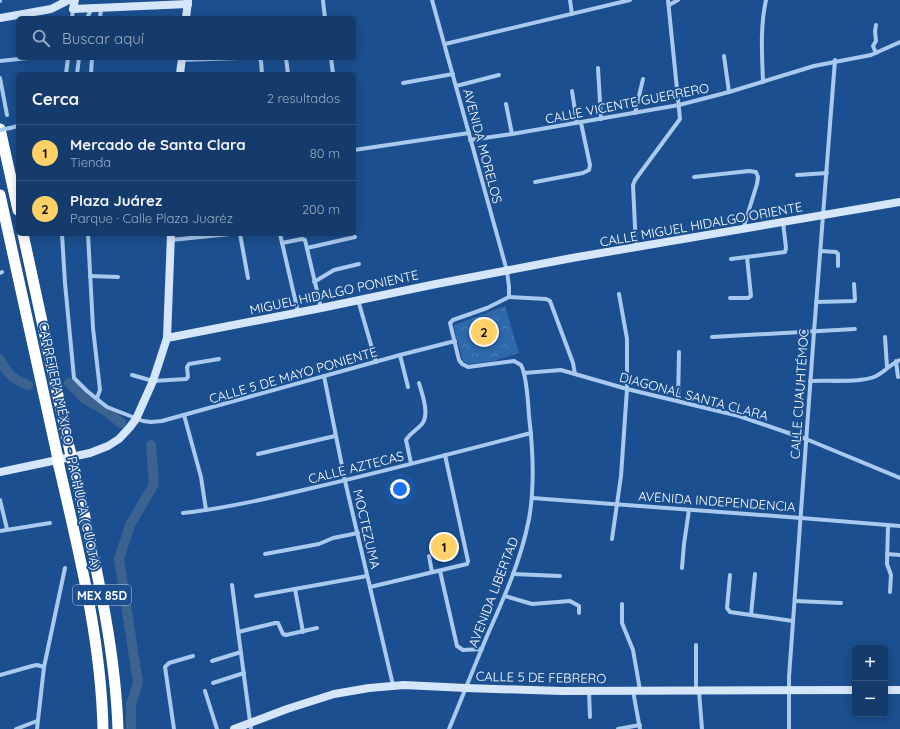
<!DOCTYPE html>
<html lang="es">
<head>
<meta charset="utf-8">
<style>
	:root { --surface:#143b6b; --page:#1d4271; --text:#f1f3f6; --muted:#9dadc1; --line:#33557e; --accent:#ffd166 }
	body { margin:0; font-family:Quicksand,sans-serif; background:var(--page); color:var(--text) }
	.controls { position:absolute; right:12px; bottom:12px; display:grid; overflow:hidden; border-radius:6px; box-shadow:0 2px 10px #0003 }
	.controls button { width:36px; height:36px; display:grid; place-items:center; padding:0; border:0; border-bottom:1px solid var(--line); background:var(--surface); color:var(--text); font:20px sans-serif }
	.you { position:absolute; left:400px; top:489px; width:14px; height:14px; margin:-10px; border:3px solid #fff; border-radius:50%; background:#1a73e8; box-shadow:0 0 0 6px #1a73e833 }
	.badge { display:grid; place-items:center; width:26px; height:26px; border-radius:50%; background:var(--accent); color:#111; font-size:13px; font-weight:700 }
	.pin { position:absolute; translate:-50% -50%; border:2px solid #fff; box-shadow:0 1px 4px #0006 }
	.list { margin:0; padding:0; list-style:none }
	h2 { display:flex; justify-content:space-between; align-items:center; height:52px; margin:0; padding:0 16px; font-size:17px }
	h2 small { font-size:13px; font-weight:400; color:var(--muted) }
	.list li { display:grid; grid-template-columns:26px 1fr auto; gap:12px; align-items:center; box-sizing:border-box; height:56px; padding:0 16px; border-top:1px solid var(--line) }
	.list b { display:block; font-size:15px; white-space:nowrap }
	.list p { margin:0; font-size:13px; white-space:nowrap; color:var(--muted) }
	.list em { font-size:13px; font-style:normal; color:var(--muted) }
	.icon { flex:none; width:22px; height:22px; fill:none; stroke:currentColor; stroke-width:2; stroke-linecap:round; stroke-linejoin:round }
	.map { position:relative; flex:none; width:900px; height:729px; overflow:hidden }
	.search { position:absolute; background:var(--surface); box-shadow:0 2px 10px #0003; left:16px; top:16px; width:340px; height:44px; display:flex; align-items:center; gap:10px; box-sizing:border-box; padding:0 14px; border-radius:6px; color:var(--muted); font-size:15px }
	.panel { position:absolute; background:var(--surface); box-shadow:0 2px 10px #0003; left:16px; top:72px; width:340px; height:164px; border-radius:6px }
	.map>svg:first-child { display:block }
</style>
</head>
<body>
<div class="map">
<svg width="900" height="729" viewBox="0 0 900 729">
	<defs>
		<pattern id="park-crowns" width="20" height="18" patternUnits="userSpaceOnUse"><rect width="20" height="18" fill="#2e69ad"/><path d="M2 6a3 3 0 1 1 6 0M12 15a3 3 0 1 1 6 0" fill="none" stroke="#4d80b9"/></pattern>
	</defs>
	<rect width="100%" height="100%" fill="#1b4f8f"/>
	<!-- park -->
	<polygon fill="url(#park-crowns)" points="505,306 519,353 493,361 468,364 463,361 454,327 454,325"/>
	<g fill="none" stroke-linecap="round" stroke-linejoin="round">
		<!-- river -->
		<g stroke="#3c6290" stroke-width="10">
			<path d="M0,359c7,15 13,20 28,26"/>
			<polyline points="69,383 85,399 105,410 121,423"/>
			<polyline points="131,729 131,704 138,683 119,559 130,525 154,484 151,445"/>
		</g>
		<!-- street -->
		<g stroke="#a9c9ee" stroke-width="4">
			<polyline points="432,0 507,271 509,287 509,297"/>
			<polyline points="570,0 572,14"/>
			<polyline points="0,1 0,0"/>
			<polyline points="323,1 325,18"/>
			<polyline points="669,5 678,0"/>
			<polyline points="72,18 73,9"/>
			<polyline points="87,18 92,8"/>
			<polyline points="100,18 101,8"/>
			<polyline points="876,25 875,31 876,41 873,46 876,53"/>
			<polyline points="445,44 630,0"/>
			<polyline points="724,56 729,92"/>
			<polyline points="259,58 261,61 262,74"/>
			<polyline points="286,58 288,74"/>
			<polyline points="331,58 333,74"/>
			<polyline points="182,60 240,58"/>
			<polyline points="0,61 28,58"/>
			<polyline points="598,68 601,119"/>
			<polyline points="66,74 68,58"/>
			<polyline points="77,74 79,58"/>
			<polyline points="91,74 92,58"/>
			<polyline points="0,78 7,115"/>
			<path d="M763,82c-1,-28 -3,-55 3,-82"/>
			<polyline points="403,83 453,74"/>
			<polyline points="456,86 499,75"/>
			<polyline points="572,91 577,123"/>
			<polyline points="506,104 512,134"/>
			<polyline points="635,113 643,79"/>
			<polyline points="10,128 18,126"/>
			<polyline points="470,140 512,134 679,105 729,92 814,66 871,55 900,42"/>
			<polyline points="354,150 469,133"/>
			<polyline points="797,175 827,173"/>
			<polyline points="694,177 749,171 756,172 758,177 757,184 743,229"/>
			<polyline points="535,182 583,173 589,170 590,165 581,123"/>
			<polyline points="62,234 65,283 74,378 87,391 107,407 143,421 151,422 162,421 400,355 455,341"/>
			<polyline points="88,234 93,328 100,390 97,398"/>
			<polyline points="240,234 248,278"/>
			<polyline points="280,234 298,312"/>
			<polyline points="171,240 230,234"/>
			<polyline points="282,243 302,239 305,240 321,308"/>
			<polyline points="307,248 355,237"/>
			<polyline points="636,248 633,185 635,180 680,119 668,0"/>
			<polyline points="821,251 836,252 838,254 838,266"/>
			<polyline points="731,259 785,252 786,248 783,222"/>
			<polyline points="0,273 2,272"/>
			<polyline points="90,276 118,277"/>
			<polyline points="314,282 334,270 359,264"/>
			<polyline points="509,297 546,299 550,301 573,363 575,374"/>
			<polyline points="730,298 748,298 751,296 747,257"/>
			<polyline points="358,300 376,362"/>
			<polyline points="816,302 854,301 855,300 854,284"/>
			<polyline points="712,337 855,329"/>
			<polyline points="885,337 887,367"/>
			<polyline points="400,355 408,387"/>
			<polyline points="896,361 898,377"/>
			<polyline points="524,373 561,370 627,389 739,416 806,439 900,478"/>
			<polyline points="132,375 153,381 186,379 188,377 187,367 189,364 219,359"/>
			<polyline points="324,376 345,481 393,685"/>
			<path d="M810,381c17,-1 49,2 64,-4 10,-4 16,-13 26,-17"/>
			<polyline points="678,401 679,352"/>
			<polyline points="184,415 201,477 206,510"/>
			<polyline points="258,454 335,436"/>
			<path d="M411,463l-5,-23c4,-7 11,-10 16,-16 8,-10 0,-30 -3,-41"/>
			<polyline points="532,498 801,518 900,526"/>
			<polyline points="0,500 7,529"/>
			<path d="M183,513c44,-5 87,-15 129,-25 73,-17 146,-36 219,-55"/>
			<polyline points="888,526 887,564 891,575 890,592"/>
			<polyline points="0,531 50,523"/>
			<polyline points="612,539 621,476 627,389 627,339 619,294"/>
			<polyline points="265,554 319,544 333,538 358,533"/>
			<polyline points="887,554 900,555"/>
			<polyline points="429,556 432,572"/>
			<polyline points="682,568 684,544 689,510"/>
			<polyline points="440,571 457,646 463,650 482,649"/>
			<polyline points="513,574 560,576"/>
			<polyline points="730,575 727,608 730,612 793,621"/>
			<polyline points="232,585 251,729"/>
			<polyline points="370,587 467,564 468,561 445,455"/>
			<polyline points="295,589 303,632"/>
			<polyline points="256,596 367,576"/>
			<polyline points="505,596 532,604 570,601 579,606 579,613"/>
			<polyline points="795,601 841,603"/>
			<polyline points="622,604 622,623 633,650 640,690"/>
			<polyline points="751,615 755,574"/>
			<polyline points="238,632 275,623 278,623 283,634 286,635 317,628"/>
			<polyline points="212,661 241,652"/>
			<polyline points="0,675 32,666 37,665 44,667"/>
			<polyline points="213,683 244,673"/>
			<polyline points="205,691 217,729"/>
			<polyline points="589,691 590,717"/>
			<polyline points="633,691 640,729"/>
			<polyline points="696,691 696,645"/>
			<polyline points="699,691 702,729"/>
			<polyline points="16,729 37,721"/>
			<polyline points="37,729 44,667 65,568"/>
			<polyline points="174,729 165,667 169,663 193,656"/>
			<path d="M449,729c13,-31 25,-62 38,-93 17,-38 34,-76 42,-117 6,-34 4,-70 0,-103 -1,-14 -2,-40 -8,-51l-7,-4 -46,6 -6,-3 -3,-4 -9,-37 3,-3 34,-12 22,-11"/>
			<polyline points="618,729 640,725"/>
			<polyline points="789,729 789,677 814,332 835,60"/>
		</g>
		<!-- secondary -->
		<g stroke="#d6e6fa" stroke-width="8">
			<polyline points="75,0 73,9 188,4"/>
			<polyline points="0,18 51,9 69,0"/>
			<polyline points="186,18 188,1"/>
			<polyline points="180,74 182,58"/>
			<polyline points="167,338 321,308 436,284 572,258 900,202"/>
			<polyline points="0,472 90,453 108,446 119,439 130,427 136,419 153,381 167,338 171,234"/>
			<polyline points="885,690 900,690"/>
			<polyline points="234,729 287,709 334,694 369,688 404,685 466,688 561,691 855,690"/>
		</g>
		<!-- highway -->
		<g stroke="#fff" stroke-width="11">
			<polyline points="0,129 18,210"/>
			<polyline points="0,195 57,454"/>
			<polyline points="23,234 70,451"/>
			<path d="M73,463c19,88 42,176 45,266"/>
			<path d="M59,466c20,87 42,173 44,263"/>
		</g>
		<!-- street-bridge -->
		<polyline stroke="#a9c9ee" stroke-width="4" points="0,130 10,128"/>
		<!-- highway-bridge -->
		<g stroke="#fff" stroke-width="11">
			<polyline points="70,451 73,463"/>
			<polyline points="57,454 59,466"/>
		</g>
	</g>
	<g text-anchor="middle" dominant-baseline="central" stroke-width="4" stroke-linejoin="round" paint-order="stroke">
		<!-- shield labels -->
		<rect fill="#1b4f8f" stroke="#bbcadd" stroke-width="1" x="73" y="585" width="58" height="20" rx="3"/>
		<g font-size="12" font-weight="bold" fill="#fff">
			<text x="102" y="595">MEX 85D</text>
		</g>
		<!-- street labels -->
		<g font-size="13" fill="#fff" stroke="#1b4f8f">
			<text transform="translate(627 103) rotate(-11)">CALLE VICENTE GUERRERO</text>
			<text transform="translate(483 146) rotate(75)">AVENIDA MORELOS</text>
			<text transform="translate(701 224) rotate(-10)">CALLE MIGUEL HIDALGO ORIENTE</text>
			<text transform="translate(334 292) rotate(-12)">MIGUEL HIDALGO PONIENTE</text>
			<text transform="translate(293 375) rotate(-16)">CALLE 5 DE MAYO PONIENTE</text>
			<text transform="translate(799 394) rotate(-86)">CALLE CUAUHTÉMOC</text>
			<text transform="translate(694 396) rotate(15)">DIAGONAL SANTA CLARA</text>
			<text transform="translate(70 446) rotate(78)">CARRETERA MÉXICO - PACHUCA (CUOTA)</text>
			<text transform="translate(356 467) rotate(-14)">CALLE AZTECAS</text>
			<text transform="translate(717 501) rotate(4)">AVENIDA INDEPENDENCIA</text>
			<text transform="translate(367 529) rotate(77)">MOCTEZUMA</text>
			<text transform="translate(493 592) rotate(-69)">AVENIDA LIBERTAD</text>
			<text transform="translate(541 677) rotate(1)">CALLE 5 DE FEBRERO</text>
		</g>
	</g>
</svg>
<div class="controls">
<button>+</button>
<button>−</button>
</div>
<div class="you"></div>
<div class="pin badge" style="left:444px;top:547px">1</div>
<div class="pin badge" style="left:484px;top:332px">2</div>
<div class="search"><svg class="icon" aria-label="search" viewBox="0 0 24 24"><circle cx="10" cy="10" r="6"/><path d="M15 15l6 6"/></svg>Buscar aquí</div>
<section class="panel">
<h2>Cerca<small>2 resultados</small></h2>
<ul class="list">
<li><span class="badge">1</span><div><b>Mercado de Santa Clara</b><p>Tienda</p></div><em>80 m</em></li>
<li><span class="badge">2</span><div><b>Plaza Juárez</b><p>Parque · Calle Plaza Juaréz</p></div><em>200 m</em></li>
</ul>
</section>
</div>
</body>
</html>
